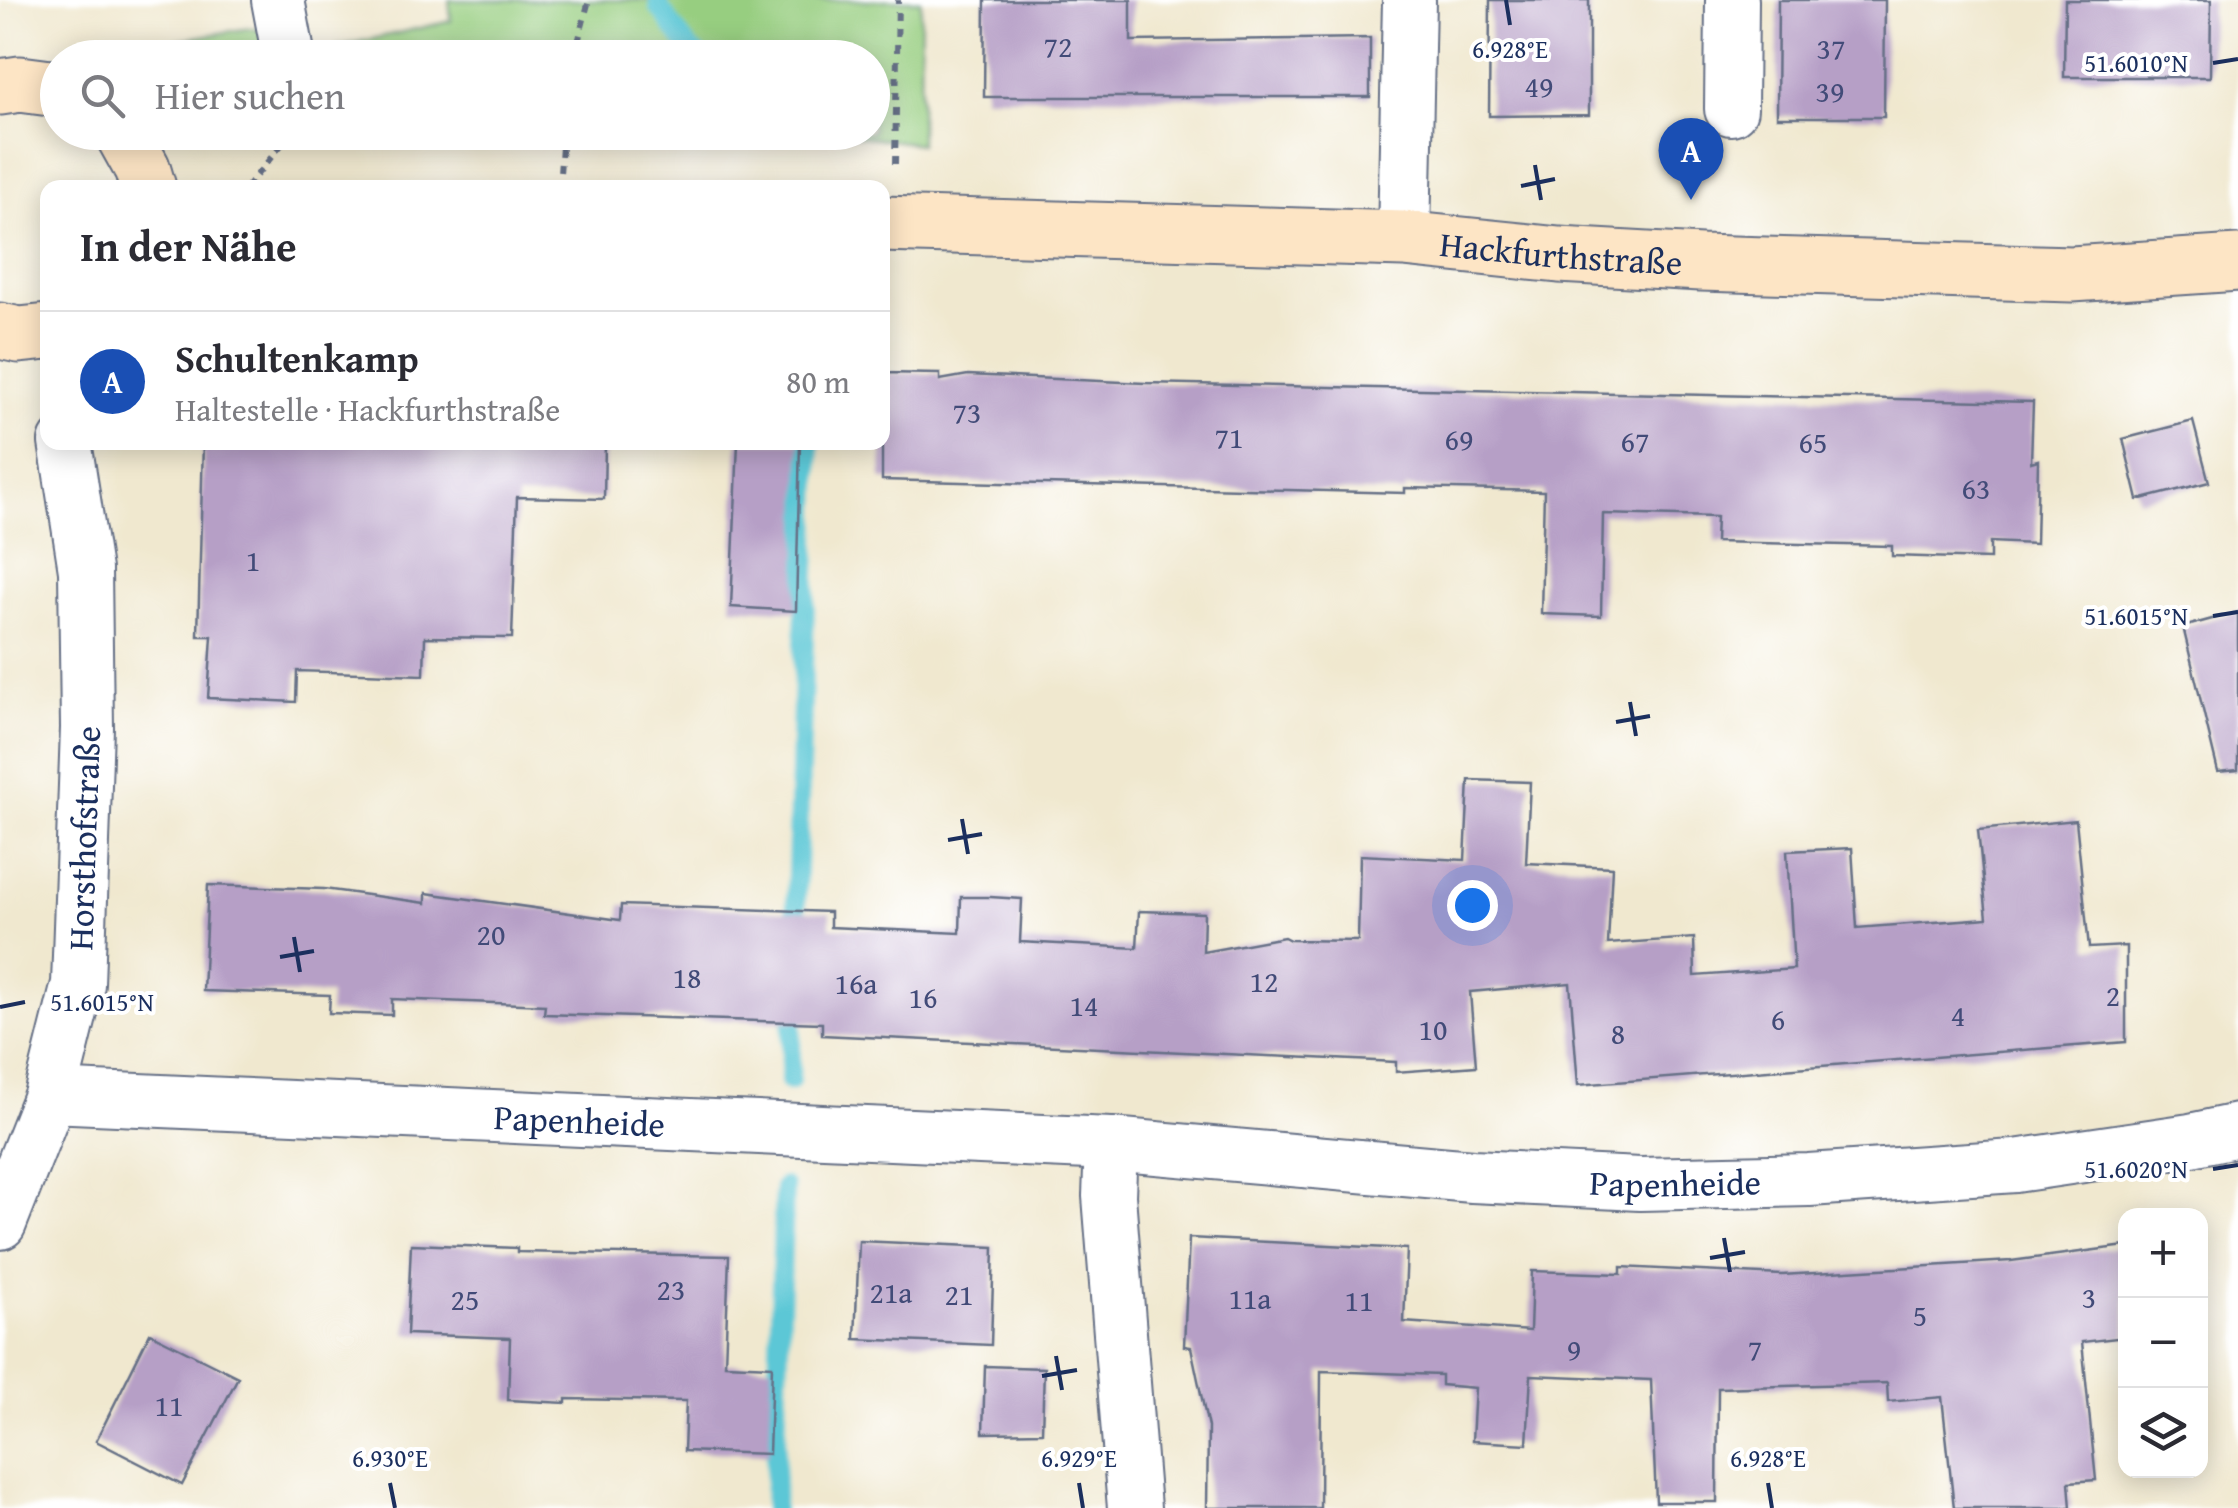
<!DOCTYPE html>
<html lang="de">
<head>
<meta charset="utf-8">
<style>
	:root { --surface:#fff; --page:#f7f7f7; --text:#2b2b33; --muted:#7c7c81; --line:#e1e1e2; --accent:#0b8043 }
	body { margin:0; font-family:"Gentium Book Plus",serif; background:var(--page); color:var(--text) }
	.controls { position:absolute; right:30px; bottom:30px; display:grid; overflow:hidden; border-radius:20px; box-shadow:0 5px 25px #0003 }
	.controls button { width:90px; height:90px; display:grid; place-items:center; padding:0; border:0; border-bottom:2px solid var(--line); background:var(--surface); color:var(--text); font:50px sans-serif }
	.you { position:absolute; left:1472px; top:905px; width:35px; height:35px; margin:-25px; border:8px solid #fff; border-radius:50%; background:#1a73e8; box-shadow:0 0 0 15px #1a73e833 }
	.badge { display:grid; place-items:center; width:65px; height:65px; border-radius:50%; background:var(--accent); color:#fff; font-size:32px; font-weight:700 }
	.pin { position:absolute; translate:-50% -82px; filter:drop-shadow(0 2px 5px #0008) }
	.pin::after { content:''; position:absolute; top:52px; width:35px; height:30px; background:inherit; clip-path:polygon(0 0,100% 0,50% 100%) }
	.list { margin:0; padding:0; list-style:none }
	h2 { display:flex; justify-content:space-between; align-items:center; height:130px; margin:0; padding:0 40px; font-size:42px }
	h2 small { font-size:32px; font-weight:400; color:var(--muted) }
	.list li { display:grid; grid-template-columns:65px 1fr auto; gap:30px; align-items:center; box-sizing:border-box; height:140px; padding:0 40px; border-top:2px solid var(--line) }
	.list b { display:block; font-size:38px; white-space:nowrap }
	.list p { margin:0; font-size:32px; white-space:nowrap; color:var(--muted) }
	.list em { font-size:32px; font-style:normal; color:var(--muted) }
	.icon { flex:none; width:55px; height:55px; fill:none; stroke:currentColor; stroke-width:2; stroke-linecap:round; stroke-linejoin:round }
	.map { position:relative; flex:none; width:2238px; height:1508px; overflow:hidden }
	.search { position:absolute; background:var(--surface); box-shadow:0 5px 25px #0003; left:40px; top:40px; width:850px; height:110px; display:flex; align-items:center; gap:25px; box-sizing:border-box; padding:0 35px; border-radius:55px; color:var(--muted); font-size:38px }
	.panel { position:absolute; background:var(--surface); box-shadow:0 5px 25px #0003; left:40px; top:180px; width:850px; height:270px; border-radius:20px }
	.map>svg:first-child { display:block }
</style>
</head>
<body>
<div class="map">
<svg width="2238" height="1508" viewBox="0 0 2238 1508">
	<rect width="100%" height="100%" fill="#fff"/>
	<filter id="ink" filterUnits="userSpaceOnUse"><feTurbulence type="fractalNoise" baseFrequency=".01" numOctaves="2"/><feDisplacementMap in="SourceGraphic" scale="20" xChannelSelector="R" yChannelSelector="G"/><feConvolveMatrix kernelMatrix="1 2 1 2 8 2 1 2 1" color-interpolation-filters="sRGB"/></filter>
	<filter id="wash" filterUnits="userSpaceOnUse"><feTurbulence type="fractalNoise" baseFrequency=".0048" numOctaves="4" result="noise"/><feDisplacementMap in="SourceGraphic" scale="40" xChannelSelector="R" yChannelSelector="G"/><feGaussianBlur stdDeviation="2.25" result="paint"/><feColorMatrix in="noise" values="0 0 0 0 0 0 0 0 0 0 0 0 0 0 0 0 0 1.4 0 .05"/><feComposite in="paint" operator="in"/></filter>
	<g filter="url(#wash)">
		<rect width="100%" height="100%" fill="#f0e8cf"/>
		<!-- green -->
		<g fill="#97ce80" stroke="#597e6f" stroke-width="2.5">
			<polygon points="449,0 921,0 920,144 834,133 872,132 872,58 326,57 337,47 451,21"/>
			<polygon points="250,28 260,30 278,57 141,57 131,48"/>
		</g>
		<g fill="none" stroke-linecap="round" stroke-linejoin="round">
			<!-- stream -->
			<g stroke="#5cc7d6" stroke-width="20">
				<polyline points="659,0 659,7 688,48 701,58"/>
				<polyline points="795,935 810,442"/>
				<polyline points="790,1081 793,994"/>
				<polyline points="774,1508 784,1187"/>
			</g>
		</g>
		<g id="blocks">
			<!-- building -->
			<g fill="#b69fc6">
				<polygon points="985,0 1131,0 1131,41 1370,38 1370,97 984,97"/>
				<polygon points="1490,0 1589,0 1589,115 1489,116"/>
				<polygon points="1778,0 1885,0 1884,117 1777,117"/>
				<polygon points="2065,0 2211,0 2210,77 2064,77"/>
				<polygon points="882,373 940,374 940,380 968,375 1145,383 2033,402 2031,462 2038,460 2036,544 1990,542 1990,559 1892,556 1892,546 1715,542 1716,517 1603,514 1601,616 1541,614 1544,491 1405,488 1405,493 882,480"/>
				<polygon points="2193,421 2209,482 2138,500 2123,439"/>
				<polygon points="203,442 605,442 604,499 517,497 512,638 425,637 424,675 297,671 296,702 208,698 212,636 198,636"/>
				<polygon points="738,442 800,442 796,611 731,607"/>
				<polygon points="2238,612 2238,770 2218,772 2183,627"/>
				<polygon points="1469,780 1530,782 1526,863 1612,867 1608,944 1694,938 1695,976 1794,969 1787,851 1852,848 1857,928 1987,918 1978,830 2076,820 2089,948 2126,946 2126,1042 1578,1085 1570,983 1470,992 1476,1066 1396,1072 1396,1062 822,1035 822,1023 544,1014 545,1005 392,999 392,1015 329,1013 330,995 203,991 208,885 324,889 426,903 426,893 620,920 621,905 830,912 830,927 960,933 961,897 990,897 1022,899 1020,942 1137,948 1139,911 1204,913 1203,952 1284,937 1290,940 1358,941 1360,855 1465,860"/>
				<polygon points="1189,1238 1407,1249 1404,1322 1530,1331 1532,1271 1621,1274 1621,1267 1782,1275 2011,1261 2126,1246 2126,1337 2082,1342 2096,1480 2069,1482 2071,1508 1954,1508 1942,1397 1888,1402 1887,1383 1718,1388 1717,1502 1656,1502 1651,1380 1531,1375 1527,1444 1472,1441 1475,1388 1441,1385 1441,1375 1321,1371 1320,1508 1207,1508 1208,1427 1191,1347 1184,1346"/>
				<polygon points="859,1241 994,1247 991,1345 855,1339"/>
				<polygon points="411,1244 517,1248 517,1252 729,1256 725,1364 772,1366 769,1454 684,1451 686,1401 566,1399 566,1403 508,1400 510,1338 407,1334"/>
				<polygon points="150,1333 238,1377 182,1485 96,1441"/>
				<polygon points="985,1366 1044,1368 1042,1432 983,1433"/>
			</g>
		</g>
	</g>
	<g filter="url(#ink)">
		<use href="#blocks" fill-opacity="0" stroke="#667086" stroke-width="2.5"/>
		<g fill="none" stroke-linecap="round" stroke-linejoin="round">
			<defs>
				<g id="street">
					<polyline points="278,0 289,58"/>
					<polyline points="1731,109 1732,0"/>
					<polyline points="1404,239 1409,0"/>
					<path id="s1" d="M50,1096l1061,48 361,32 168,8 169,-4 206,-14 176,-26 47,-10"/>
					<polyline points="1111,1144 1109,1196 1134,1508"/>
					<path id="s2" d="M0,1223l50,-127 28,-112 9,-256 -2,-158 -20,-128"/>
				</g>
				<g id="secondary">
					<polyline points="0,87 20,84 58,89"/>
					<polyline points="122,132 142,168 148,188"/>
					<path id="s3" d="M882,224l522,15 155,16 142,8 371,11 166,-11"/>
					<polyline points="0,331 19,335 48,332"/>
				</g>
			</defs>
			<!-- street casing -->
			<use href="#street" stroke="#667086" stroke-width="56"/>
			<!-- secondary casing -->
			<use href="#secondary" stroke="#667086" stroke-width="59"/>
			<!-- path -->
			<g stroke="#667086" stroke-width="6" stroke-dasharray="8 8" stroke-linecap="butt">
				<polyline points="574,58 589,0"/>
				<polyline points="895,164 898,0"/>
				<polyline points="246,188 292,132"/>
				<polyline points="559,188 563,132"/>
			</g>
			<!-- street -->
			<use href="#street" stroke="#fff" stroke-width="52"/>
			<!-- secondary -->
			<use href="#secondary" stroke="#fde5c5" stroke-width="55"/>
		</g>
	</g>
	<!-- ticks -->
	<path fill="none" stroke="#1b2f5e" stroke-width="4" d="M1506,0l4,25M2213,63l25,-4M1535,165l6,35M1521,186l34,-7M2213,616l25,-4M1630,702l6,34M1616,722l34,-6M962,819l6,35M948,840l34,-6M294,937l6,35M280,957l34,-6M0,1007l25,-5M2213,1169l25,-4M1724,1238l6,34M1710,1258l35,-6M1056,1356l6,34M1042,1376l35,-6M390,1483l5,25M1079,1483l4,25M1768,1483l4,25"/>
	<g text-anchor="middle" dominant-baseline="central" stroke-width="8" stroke-linejoin="round" paint-order="stroke">
		<!-- number labels -->
		<g font-size="30" fill="#424b78">
			<text x="1058" y="46">72</text>
			<text x="1831" y="48">37</text>
			<text x="1539" y="86">49</text>
			<text x="1830" y="91">39</text>
			<text x="967" y="412">73</text>
			<text x="1229" y="437">71</text>
			<text x="1459" y="439">69</text>
			<text x="1635" y="441">67</text>
			<text x="1813" y="442">65</text>
			<text x="1976" y="488">63</text>
			<text x="253" y="560">1</text>
			<text x="491" y="934">20</text>
			<text x="687" y="977">18</text>
			<text x="1264" y="981">12</text>
			<text x="856" y="983">16a</text>
			<text x="2113" y="995">2</text>
			<text x="923" y="997">16</text>
			<text x="1084" y="1005">14</text>
			<text x="1958" y="1015">4</text>
			<text x="1778" y="1019">6</text>
			<text x="1433" y="1029">10</text>
			<text x="1618" y="1033">8</text>
			<text x="671" y="1289">23</text>
			<text x="891" y="1292">21a</text>
			<text x="959" y="1294">21</text>
			<text x="2089" y="1297">3</text>
			<text x="1250" y="1298">11a</text>
			<text x="465" y="1299">25</text>
			<text x="1359" y="1300">11</text>
			<text x="1920" y="1315">5</text>
			<text x="1574" y="1349">9</text>
			<text x="1755" y="1349">7</text>
			<text x="169" y="1405">11</text>
		</g>
		<!-- street labels -->
		<g font-size="35" fill="#1b2f5e" stroke="#fff">
			<text stroke="none"><textPath href="#s3" startOffset="680">Hackfurthstraße</textPath></text>
			<text stroke="none"><textPath href="#s2" startOffset="398">Horsthofstraße</textPath></text>
			<text stroke="none"><textPath href="#s1" startOffset="530">Papenheide</textPath></text>
			<text stroke="none"><textPath href="#s1" startOffset="1628">Papenheide</textPath></text>
		</g>
	</g>
	<g font-size="25" text-anchor="middle" fill="#1b2f5e" stroke="#fff" stroke-width="8" stroke-linejoin="round" paint-order="stroke">
		<text x="1510" y="58">6.928°E</text>
		<text x="2136" y="72">51.6010°N</text>
		<text x="2136" y="625">51.6015°N</text>
		<text x="102" y="1011">51.6015°N</text>
		<text x="2136" y="1178">51.6020°N</text>
		<text x="390" y="1467">6.930°E</text>
		<text x="1079" y="1467">6.929°E</text>
		<text x="1768" y="1467">6.928°E</text>
	</g>
</svg>
<div class="controls">
<button>+</button>
<button>−</button>
<button><svg class="icon" aria-label="layers" viewBox="0 0 24 24"><path d="M12 4l9 5-9 5-9-5zM3 14l9 5 9-5"/></svg></button>
</div>
<div class="you"></div>
<div class="pin badge" style="left:1691px;top:200px;background:#1a4fb4">A</div>
<div class="search"><svg class="icon" aria-label="search" viewBox="0 0 24 24"><circle cx="10" cy="10" r="6"/><path d="M15 15l6 6"/></svg>Hier suchen</div>
<section class="panel">
<h2>In der Nähe<small></small></h2>
<ul class="list">
<li><span class="badge" style="background:#1a4fb4">A</span><div><b>Schultenkamp</b><p>Haltestelle · Hackfurthstraße</p></div><em>80 m</em></li>
</ul>
</section>
</div>
</body>
</html>
